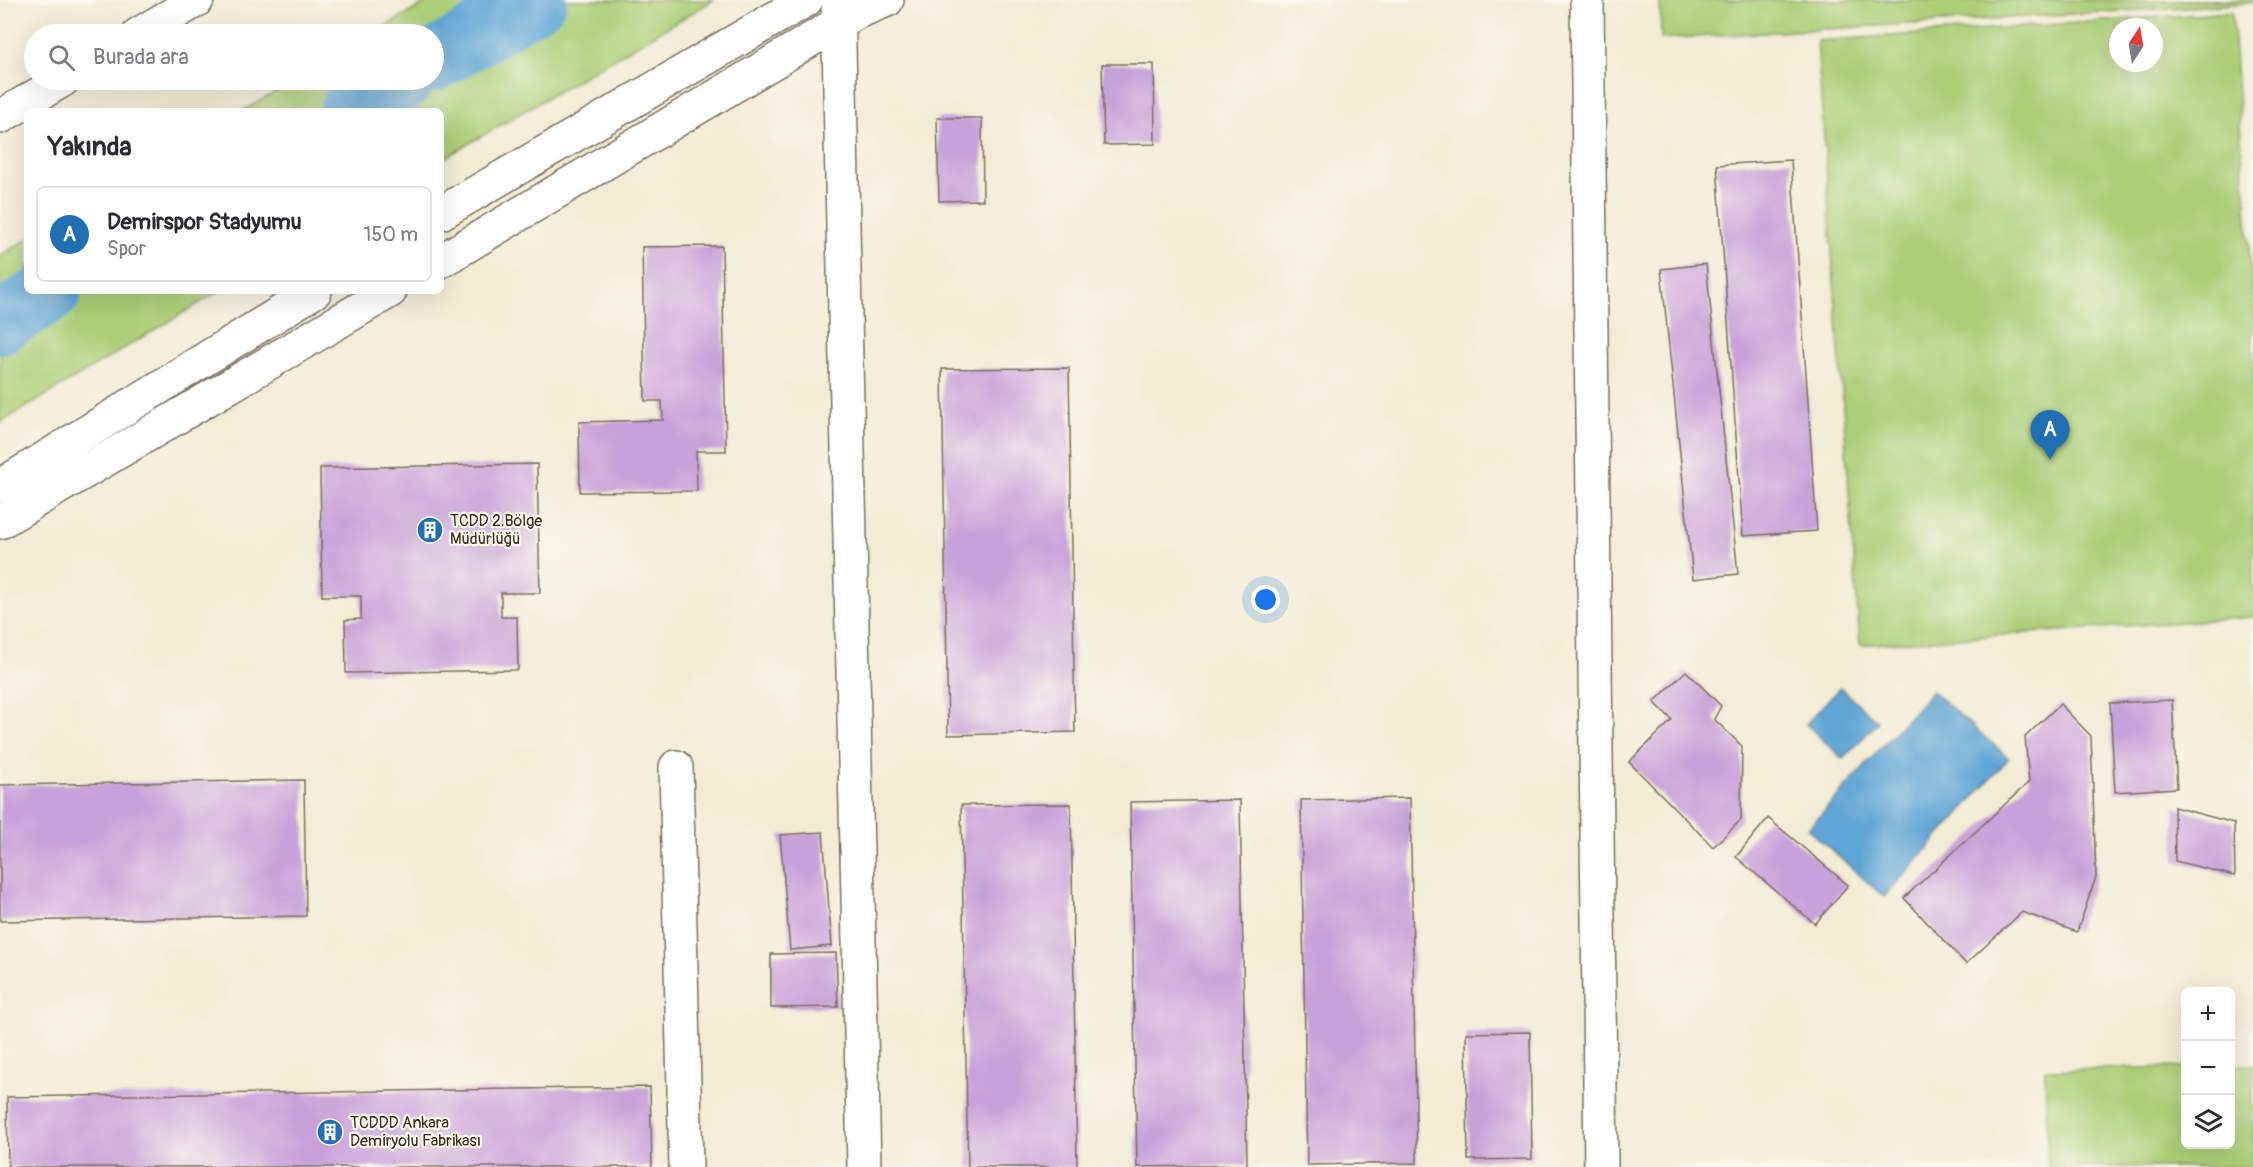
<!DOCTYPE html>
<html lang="tr">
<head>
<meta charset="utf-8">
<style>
	:root { --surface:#fff; --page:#f7f7f7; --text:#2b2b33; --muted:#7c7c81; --line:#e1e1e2; --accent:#1f6fb2 }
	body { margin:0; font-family:Pangolin,sans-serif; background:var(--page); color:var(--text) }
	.controls { position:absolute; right:18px; bottom:18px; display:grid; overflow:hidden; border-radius:9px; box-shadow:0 6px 24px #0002 }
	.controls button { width:54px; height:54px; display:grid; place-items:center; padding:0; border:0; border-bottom:2px solid var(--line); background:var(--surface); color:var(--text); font:30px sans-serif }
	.compass { position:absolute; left:2109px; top:18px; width:54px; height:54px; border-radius:50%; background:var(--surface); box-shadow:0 6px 24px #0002; rotate:12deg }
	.you { position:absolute; left:1266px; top:600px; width:21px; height:21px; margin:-15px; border:4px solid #fff; border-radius:50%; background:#1a73e8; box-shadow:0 0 0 9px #1a73e833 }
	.badge { display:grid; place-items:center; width:39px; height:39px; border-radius:50%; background:var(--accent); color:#fff; font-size:20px; font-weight:700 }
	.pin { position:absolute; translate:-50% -50px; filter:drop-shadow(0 2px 3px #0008) }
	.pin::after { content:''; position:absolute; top:32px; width:21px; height:18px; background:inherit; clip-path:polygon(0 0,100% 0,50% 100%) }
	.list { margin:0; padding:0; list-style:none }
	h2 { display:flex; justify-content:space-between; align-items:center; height:78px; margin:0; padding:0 24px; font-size:26px }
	h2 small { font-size:20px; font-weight:400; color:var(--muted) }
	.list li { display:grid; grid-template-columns:39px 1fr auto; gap:18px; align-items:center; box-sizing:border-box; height:96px; margin:0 12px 12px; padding:0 12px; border:2px solid var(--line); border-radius:9px }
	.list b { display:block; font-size:22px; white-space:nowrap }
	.list p { margin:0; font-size:20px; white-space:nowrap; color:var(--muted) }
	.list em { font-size:20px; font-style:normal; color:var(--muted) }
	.icon { flex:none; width:33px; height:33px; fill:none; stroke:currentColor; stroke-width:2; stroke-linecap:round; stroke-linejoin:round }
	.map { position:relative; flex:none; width:2253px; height:1167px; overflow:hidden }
	.search { position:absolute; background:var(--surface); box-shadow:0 6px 24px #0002; left:24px; top:24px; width:420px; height:66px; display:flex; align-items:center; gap:15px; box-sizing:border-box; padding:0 21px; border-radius:33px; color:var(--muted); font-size:22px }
	.panel { position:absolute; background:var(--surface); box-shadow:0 6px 24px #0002; left:24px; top:108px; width:420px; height:186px; border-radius:9px }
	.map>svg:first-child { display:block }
</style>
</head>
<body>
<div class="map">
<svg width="2253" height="1167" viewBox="0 0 2253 1167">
	<rect width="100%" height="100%" fill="#fbf7ec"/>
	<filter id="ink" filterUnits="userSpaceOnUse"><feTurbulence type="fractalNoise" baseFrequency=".0167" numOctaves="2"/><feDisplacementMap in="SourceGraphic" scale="12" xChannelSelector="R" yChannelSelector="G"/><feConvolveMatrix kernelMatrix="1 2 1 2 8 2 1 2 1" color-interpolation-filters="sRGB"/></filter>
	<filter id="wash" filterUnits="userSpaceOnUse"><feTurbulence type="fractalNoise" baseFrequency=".008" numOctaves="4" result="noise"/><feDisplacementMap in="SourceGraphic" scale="24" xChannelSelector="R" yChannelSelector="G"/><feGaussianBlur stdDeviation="1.35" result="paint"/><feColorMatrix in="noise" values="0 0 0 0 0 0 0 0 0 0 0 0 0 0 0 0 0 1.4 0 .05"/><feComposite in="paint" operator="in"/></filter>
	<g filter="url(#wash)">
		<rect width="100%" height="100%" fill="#f2ecd5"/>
		<!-- green -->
		<g fill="#abce77" stroke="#737c4a" stroke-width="1.5" fill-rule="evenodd">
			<polygon points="431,0 714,0 441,160 441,111 242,111 296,80 434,80 434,34 372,34"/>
			<polygon points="1660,0 2253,0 2253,3 1661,39"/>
			<path d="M2232,12l21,290v315l-393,28 -43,-604zM2118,27h36v36h-36z"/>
			<polygon points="27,239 27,291 220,291 0,423 0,256"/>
			<polygon points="2253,1065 2253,1167 2048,1167 2045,1070 2185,1067 2186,1144 2230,1144 2231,1066"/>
		</g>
		<!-- water -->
		<g fill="#5fa5d5" stroke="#4d687a" stroke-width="1.5">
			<polygon points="1840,687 1878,722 1843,759 1806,724"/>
			<polygon points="1932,691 2009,758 1884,897 1808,829"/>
		</g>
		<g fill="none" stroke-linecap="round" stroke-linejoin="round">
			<!-- river -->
			<g stroke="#5fa5d5" stroke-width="62">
				<polyline points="434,61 536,0"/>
				<polyline points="350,111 403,80"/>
				<polyline points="0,323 51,291"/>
			</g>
		</g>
		<g id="blocks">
			<!-- building -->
			<g fill="#c7a1d9">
				<polygon points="1102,64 1154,64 1155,144 1104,145"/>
				<polygon points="937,118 982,118 983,200 939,201"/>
				<polygon points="1791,160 1817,531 1743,536 1717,165"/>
				<polygon points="722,246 726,451 696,451 697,491 580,492 579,422 663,420 662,401 645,401 642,247"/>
				<polygon points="1706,264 1738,574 1693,579 1661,269"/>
				<polygon points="1069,368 1075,732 948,735 942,369"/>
				<polygon points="537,464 540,593 501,593 501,617 517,617 518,670 346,673 345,620 361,619 361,596 322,596 320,468"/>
				<polygon points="1686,671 1721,706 1714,719 1742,746 1741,820 1713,847 1629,762 1672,720 1654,702"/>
				<polygon points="2172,700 2177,788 2115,792 2110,703"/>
				<polygon points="2060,704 2091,736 2096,877 2077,932 2022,912 1966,964 1904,898 2029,782 2025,737"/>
				<polygon points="304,780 306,916 0,921 0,785"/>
				<polygon points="1410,798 1417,1163 1307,1165 1301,800"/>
				<polygon points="1240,800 1247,1165 1137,1167 1130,802"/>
				<polygon points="1071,804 1077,1167 968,1167 961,805"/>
				<polygon points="2174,807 2234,823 2235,876 2175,861"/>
				<polygon points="1768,818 1848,885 1815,924 1736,857"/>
				<polygon points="823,832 832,946 790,950 780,835"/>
				<polygon points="836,953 838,1007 771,1008 771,954"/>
				<polygon points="1530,1032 1532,1159 1468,1160 1466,1033"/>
				<polygon points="650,1087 652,1167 8,1167 7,1097"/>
			</g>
		</g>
	</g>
	<g filter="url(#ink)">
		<use href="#blocks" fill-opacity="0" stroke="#7b6e5e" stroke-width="1.5"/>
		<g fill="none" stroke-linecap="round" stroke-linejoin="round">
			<defs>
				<g id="street">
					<polyline points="838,0 864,1167"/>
					<polyline points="1587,0 1601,1167"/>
					<polyline points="139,34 197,0"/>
					<polyline points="0,117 63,80"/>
					<polyline points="441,213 806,0"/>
					<polyline points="441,261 857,12 887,0"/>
					<polyline points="0,486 315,291"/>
					<polyline points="0,522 390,291"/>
					<polyline points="676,767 686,1167"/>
				</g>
			</defs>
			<!-- street casing -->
			<use href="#street" stroke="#7b6e5e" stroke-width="36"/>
			<!-- street -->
			<use href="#street" stroke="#fff" stroke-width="33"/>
		</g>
	</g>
	<!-- icons -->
	<defs>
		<symbol id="building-disc" viewBox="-11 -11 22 22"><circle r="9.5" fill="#1f6fb2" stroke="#fbf7ec"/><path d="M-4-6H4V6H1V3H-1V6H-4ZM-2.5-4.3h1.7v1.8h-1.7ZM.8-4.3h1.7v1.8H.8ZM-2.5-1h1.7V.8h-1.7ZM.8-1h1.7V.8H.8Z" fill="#fff"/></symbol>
	</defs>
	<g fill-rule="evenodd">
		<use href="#building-disc" x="415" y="515" width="30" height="30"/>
		<use href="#building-disc" x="315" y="1117" width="30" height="30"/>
	</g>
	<g text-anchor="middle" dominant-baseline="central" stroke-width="4.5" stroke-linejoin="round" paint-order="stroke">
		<!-- poi labels -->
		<g font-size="16" fill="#3b2a1e" stroke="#fbf7ec" text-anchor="start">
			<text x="450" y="521">TCDD 2.Bölge<tspan x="450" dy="18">Müdürlüğü</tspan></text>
			<text x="350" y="1123">TCDDD Ankara<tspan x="350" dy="18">Demiryolu Fabrikası</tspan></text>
		</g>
	</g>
</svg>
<div class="controls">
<button>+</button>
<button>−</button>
<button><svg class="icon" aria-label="layers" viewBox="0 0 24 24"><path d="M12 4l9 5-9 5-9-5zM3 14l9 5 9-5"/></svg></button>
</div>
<svg class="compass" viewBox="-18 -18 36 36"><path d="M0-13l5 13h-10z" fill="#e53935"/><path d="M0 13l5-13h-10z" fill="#7c7c81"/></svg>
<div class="you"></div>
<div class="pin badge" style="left:2050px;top:460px">A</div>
<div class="search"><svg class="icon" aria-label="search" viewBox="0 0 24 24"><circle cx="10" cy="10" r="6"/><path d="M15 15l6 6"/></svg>Burada ara</div>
<section class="panel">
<h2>Yakında<small></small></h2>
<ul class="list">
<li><span class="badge">A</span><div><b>Demirspor Stadyumu</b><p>Spor</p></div><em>150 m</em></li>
</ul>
</section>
</div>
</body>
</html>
